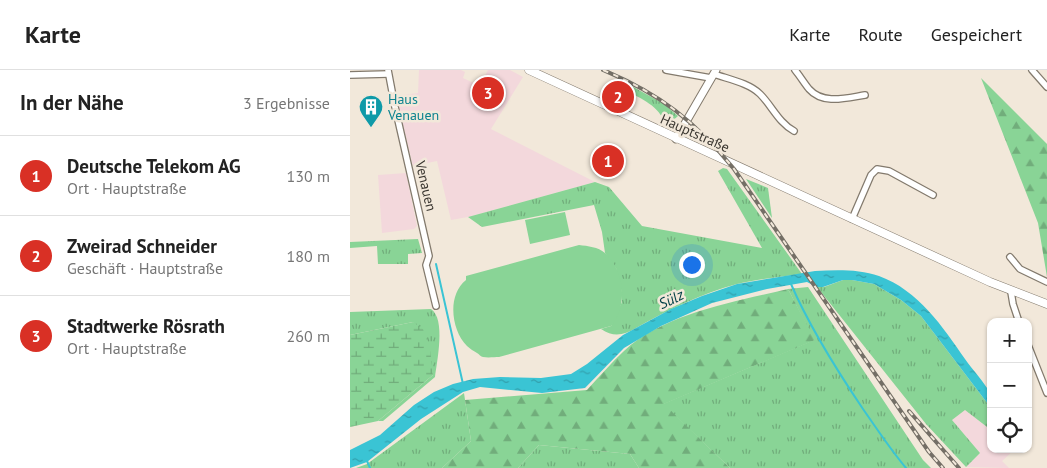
<!DOCTYPE html>
<html lang="de">
<head>
<meta charset="utf-8">
<style>
	:root { --surface:#fff; --page:#f6f6f6; --text:#222; --muted:#767676; --line:#e0e0e0; --accent:#d93025 }
	body { margin:0; font-family:"PT Sans",sans-serif; background:var(--page); color:var(--text) }
	.controls { position:absolute; right:15px; bottom:15px; display:grid; overflow:hidden; border-radius:10px; box-shadow:0 1px 4px #0004 }
	.controls button { width:45px; height:45px; display:grid; place-items:center; padding:0; border:0; border-bottom:1px solid var(--line); background:var(--surface); color:var(--text); font:25px sans-serif }
	.you { position:absolute; left:341px; top:194px; width:18px; height:18px; margin:-12px; border:4px solid #fff; border-radius:50%; background:#1a73e8; box-shadow:0 0 0 8px #1a73e833 }
	.badge { display:grid; place-items:center; width:32px; height:32px; border-radius:50%; background:var(--accent); color:#fff; font-size:16px; font-weight:700 }
	.pin { position:absolute; translate:-50% -50%; border:2px solid #fff; box-shadow:0 1px 5px #0006 }
	.list { margin:0; padding:0; list-style:none }
	h2 { display:flex; justify-content:space-between; align-items:center; height:65px; margin:0; padding:0 20px; font-size:21px }
	h2 small { font-size:16px; font-weight:400; color:var(--muted) }
	.list li { display:grid; grid-template-columns:32px 1fr auto; gap:15px; align-items:center; box-sizing:border-box; height:80px; padding:0 20px; border-top:1px solid var(--line) }
	.list b { display:block; font-size:19px; white-space:nowrap }
	.list p { margin:0; font-size:16px; white-space:nowrap; color:var(--muted) }
	.list em { font-size:16px; font-style:normal; color:var(--muted) }
	.icon { flex:none; width:28px; height:28px; fill:none; stroke:currentColor; stroke-width:2; stroke-linecap:round; stroke-linejoin:round }
	.map { position:relative; flex:none; width:697px; height:398px; overflow:hidden }
	header { display:flex; align-items:center; gap:30px; box-sizing:border-box; height:70px; padding:0 25px; background:var(--surface); border-bottom:1px solid var(--line) }
	header strong { font-size:24px }
	nav { display:flex; gap:28px; margin-inline-start:auto; font-size:18px }
	main { display:flex }
	aside { flex:1; background:var(--surface) }
	.map>svg:first-child { display:block }
</style>
</head>
<body>
<header>
<strong>Karte</strong>
<nav><a>Karte</a><a>Route</a><a>Gespeichert</a></nav>
</header>
<main>
<aside>
<h2>In der Nähe<small>3 Ergebnisse</small></h2>
<ul class="list">
<li><span class="badge">1</span><div><b>Deutsche Telekom AG</b><p>Ort · Hauptstraße</p></div><em>130 m</em></li>
<li><span class="badge">2</span><div><b>Zweirad Schneider</b><p>Geschäft · Hauptstraße</p></div><em>180 m</em></li>
<li><span class="badge">3</span><div><b>Stadtwerke Rösrath</b><p>Ort · Hauptstraße</p></div><em>260 m</em></li>
</ul>
</aside>
<div class="map">
<svg width="697" height="398" viewBox="0 0 697 398">
	<defs>
		<pattern id="grass-tufts" width="24" height="20" patternUnits="userSpaceOnUse" patternTransform="scale(1.25)"><rect width="24" height="20" fill="#89d496"/><path d="M3 7l-1-3M5 7V3M7 7l1-3M15 17l-1-3M17 17v-4M19 17l1-3" fill="none" stroke="#71ad7b"/></pattern>
		<pattern id="forest-firs" width="22" height="20" patternUnits="userSpaceOnUse" patternTransform="scale(1.25)"><rect width="22" height="20" fill="#89d496"/><path d="M5 1l3.5 6h-7zM16 11l3.5 6h-7z" fill="#71ad7b"/></pattern>
		<pattern id="wetland-marsh" width="20" height="14" patternUnits="userSpaceOnUse" patternTransform="scale(1.25)"><rect width="20" height="14" fill="#89d496"/><path d="M1 5h8M5 5V1M11 12h8M15 12V8" fill="none" stroke="#71ad7b"/></pattern>
		<pattern id="water-ripples" width="26" height="14" patternUnits="userSpaceOnUse" patternTransform="scale(1.25)"><rect width="26" height="14" fill="#3ac4d4"/><path d="M2 4q2-2 4 0t4 0M15 11q2-2 4 0t4 0" fill="none" stroke="#32a0ad"/></pattern>
	</defs>
	<rect width="100%" height="100%" fill="#f2e8da"/>
	<!-- industrial -->
	<g fill="#f3d8dc">
		<polygon points="69,0 111,0 115,2 113,8 130,16 138,0 160,0 173,7 141,59 245,112 118,147 101,150 87,91 63,96 46,26 68,23"/>
		<polygon points="56,103 67,156 64,159 32,163 28,105"/>
		<polygon points="615,340 641,360 641,379 665,379 652,391 659,398 616,397 630,383 602,350"/>
	</g>
	<!-- grass -->
	<g fill="url(#grass-tufts)">
		<path d="M278,14l36,20 14,12 -8,7h-6c-3,-16 -24,-25 -37,-32z"/>
		<path d="M373,98l4,1 75,105c-22,3 -44,5 -65,10 -35,9 -69,26 -101,44 -12,7 -22,10 -35,1l10,-3 11,-24v-9l-6,-25 -11,-15 -3,-21 -8,-27 -112,22 -14,-10 127,-35 14,5 33,39 120,22 -44,-77z"/>
		<polygon points="396,109 418,118 422,148"/>
		<polygon points="68,169 72,183 58,184 58,194 28,194 27,176 0,178 0,172"/>
		<polygon points="493,210 502,210 524,214 551,230 571,246 641,338 641,360 615,340 602,350 630,383 616,397 576,354 467,217 474,217"/>
		<polygon points="458,217 573,390 581,398 380,398 313,334 464,270 438,219"/>
		<path d="M81,239c15,10 6,52 4,68l-52,44h-5l55,-46 -20,-53 -63,13v-23z"/>
		<polygon points="114,323 121,371 92,398 6,398 17,394"/>
		<polygon points="189,375 280,384 289,398 168,398"/>
	</g>
	<!-- forest -->
	<g fill="url(#forest-firs)">
		<polygon points="631,8 697,74 697,207 688,153"/>
		<path d="M438,219l27,51 -151,64 66,64h-91l-9,-14 -91,-9 -21,23h-76l29,-27 -6,-41 122,-10c12,-13 24,-27 37,-39 41,-38 111,-49 164,-62z"/>
	</g>
	<!-- wetland -->
	<polygon fill="url(#wetland-marsh)" points="63,252 73,259 80,278 83,305 28,351 0,357 0,265"/>
	<!-- pitch -->
	<g fill="#89d496">
		<polygon points="215,142 220,165 180,174 175,150"/>
		<path d="M229,175c9,1 19,2 26,8 20,18 23,53 6,73l-112,31c-4,0 -11,1 -16,0 -2,0 -4,-3 -6,-4 -3,-2 -7,-4 -10,-7 -16,-16 -20,-51 -1,-66v-4z"/>
	</g>
	<!-- water -->
	<path fill="url(#water-ripples)" d="M465,201c21,-1 44,-2 64,5 39,14 64,51 86,83 7,10 20,24 25,34 2,4 1,11 1,15l-70,-92 -20,-16 -27,-16 -22,-4h-9l-20,7h-6l-10,-5 -40,7 -55,14 -51,23 -37,22 -39,40 -43,5 -62,-6 -17,5 -42,27 -54,43 -17,6v-18l30,-15 34,-30 20,-13 19,-8 20,-5 27,-2 41,1 30,-4 16,-10 36,-29 48,-26 31,-13 35,-12z"/>
	<g fill="none" stroke-linecap="round" stroke-linejoin="round">
		<!-- stream -->
		<g stroke="#3ac4d4" stroke-width="2">
			<polyline points="86,194 113,314"/>
			<path d="M441,214c19,44 45,85 72,125 14,20 27,40 43,59"/>
			<polyline points="17,391 20,398"/>
		</g>
		<defs>
			<g id="minor">
				<polyline points="38,0 45,37 79,186 76,195 86,236"/>
				<polyline points="316,0 361,8"/>
				<path d="M445,0c5,6 9,13 14,19 14,16 37,9 56,6"/>
				<polyline points="682,0 697,17"/>
				<path d="M364,4c14,5 35,9 46,20 12,12 19,29 34,37"/>
				<polyline points="0,5 38,4"/>
				<polyline points="502,149 521,105 527,99 539,101 583,125"/>
				<polyline points="660,187 670,199 697,212"/>
				<polyline points="661,222 663,234 669,252"/>
				<polyline points="678,275 697,323"/>
			</g>
			<polyline id="tertiary" points="326,69 366,0"/>
			<polyline id="secondary" points="179,0 640,212 697,234"/>
		</defs>
		<!-- minor casing -->
		<use href="#minor" stroke="#837a6d" stroke-width="8"/>
		<!-- tertiary casing -->
		<use href="#tertiary" stroke="#837a6d" stroke-width="9"/>
		<!-- secondary casing -->
		<use href="#secondary" stroke="#837a6d" stroke-width="9"/>
		<!-- minor -->
		<use href="#minor" stroke="#fff" stroke-width="5.5"/>
		<!-- tertiary -->
		<use href="#tertiary" stroke="#fff" stroke-width="7"/>
		<!-- secondary -->
		<use href="#secondary" stroke="#fff" stroke-width="8"/>
		<defs>
			<g id="rail">
				<path d="M253,0c57,24 92,51 131,99l195,283 14,16"/>
				<polyline points="559,341 609,398"/>
			</g>
		</defs>
		<!-- rail casing -->
		<use href="#rail" stroke="#746f66" stroke-width="4"/>
		<!-- rail -->
		<use href="#rail" stroke="#f2e8da" stroke-width="2" stroke-dasharray="5.5" stroke-linecap="butt"/>
	</g>
	<!-- icons -->
	<defs>
		<symbol id="building-pin" viewBox="-11 -11 22 30"><path d="M0 17L-7.5 6A9.5 9.5 0 1 1 7.5 6Z" fill="#0f9aa8" stroke="#f2e8da"/><path d="M-4-6H4V6H1V3H-1V6H-4ZM-2.5-4.3h1.7v1.8h-1.7ZM.8-4.3h1.7v1.8H.8ZM-2.5-1h1.7V.8h-1.7ZM.8-1h1.7V.8H.8Z" fill="#fff"/></symbol>
	</defs>
	<g fill-rule="evenodd">
		<use href="#building-pin" x="7" y="23" width="28" height="38"/>
	</g>
	<g text-anchor="middle" dominant-baseline="central" stroke-width="5" stroke-linejoin="round" paint-order="stroke">
		<!-- culture labels -->
		<g font-size="14" fill="#0d838f" stroke="#f2e8da" text-anchor="start">
			<text x="38" y="29">Haus<tspan x="38" dy="16">Venauen</tspan></text>
		</g>
		<!-- street labels -->
		<g font-size="14" fill="#3b3731" stroke="#f2e8da">
			<text transform="translate(345 63) rotate(24)">Hauptstraße</text>
			<text transform="translate(76 116) rotate(77)">Venauen</text>
		</g>
		<!-- water labels -->
		<g font-size="15" font-style="italic" fill="#003f46" stroke="#f2e8da">
			<text transform="translate(321 229) rotate(-26)">Sülz</text>
		</g>
	</g>
</svg>
<div class="controls">
<button>+</button>
<button>−</button>
<button><svg class="icon" aria-label="locate" viewBox="0 0 24 24"><circle cx="12" cy="12" r="6"/><path d="M12 2v4M12 18v4M2 12h4M18 12h4"/></svg></button>
</div>
<div class="you"></div>
<div class="pin badge" style="left:258px;top:91px">1</div>
<div class="pin badge" style="left:268px;top:27px">2</div>
<div class="pin badge" style="left:138px;top:23px">3</div>
</div>
</main>
</body>
</html>
